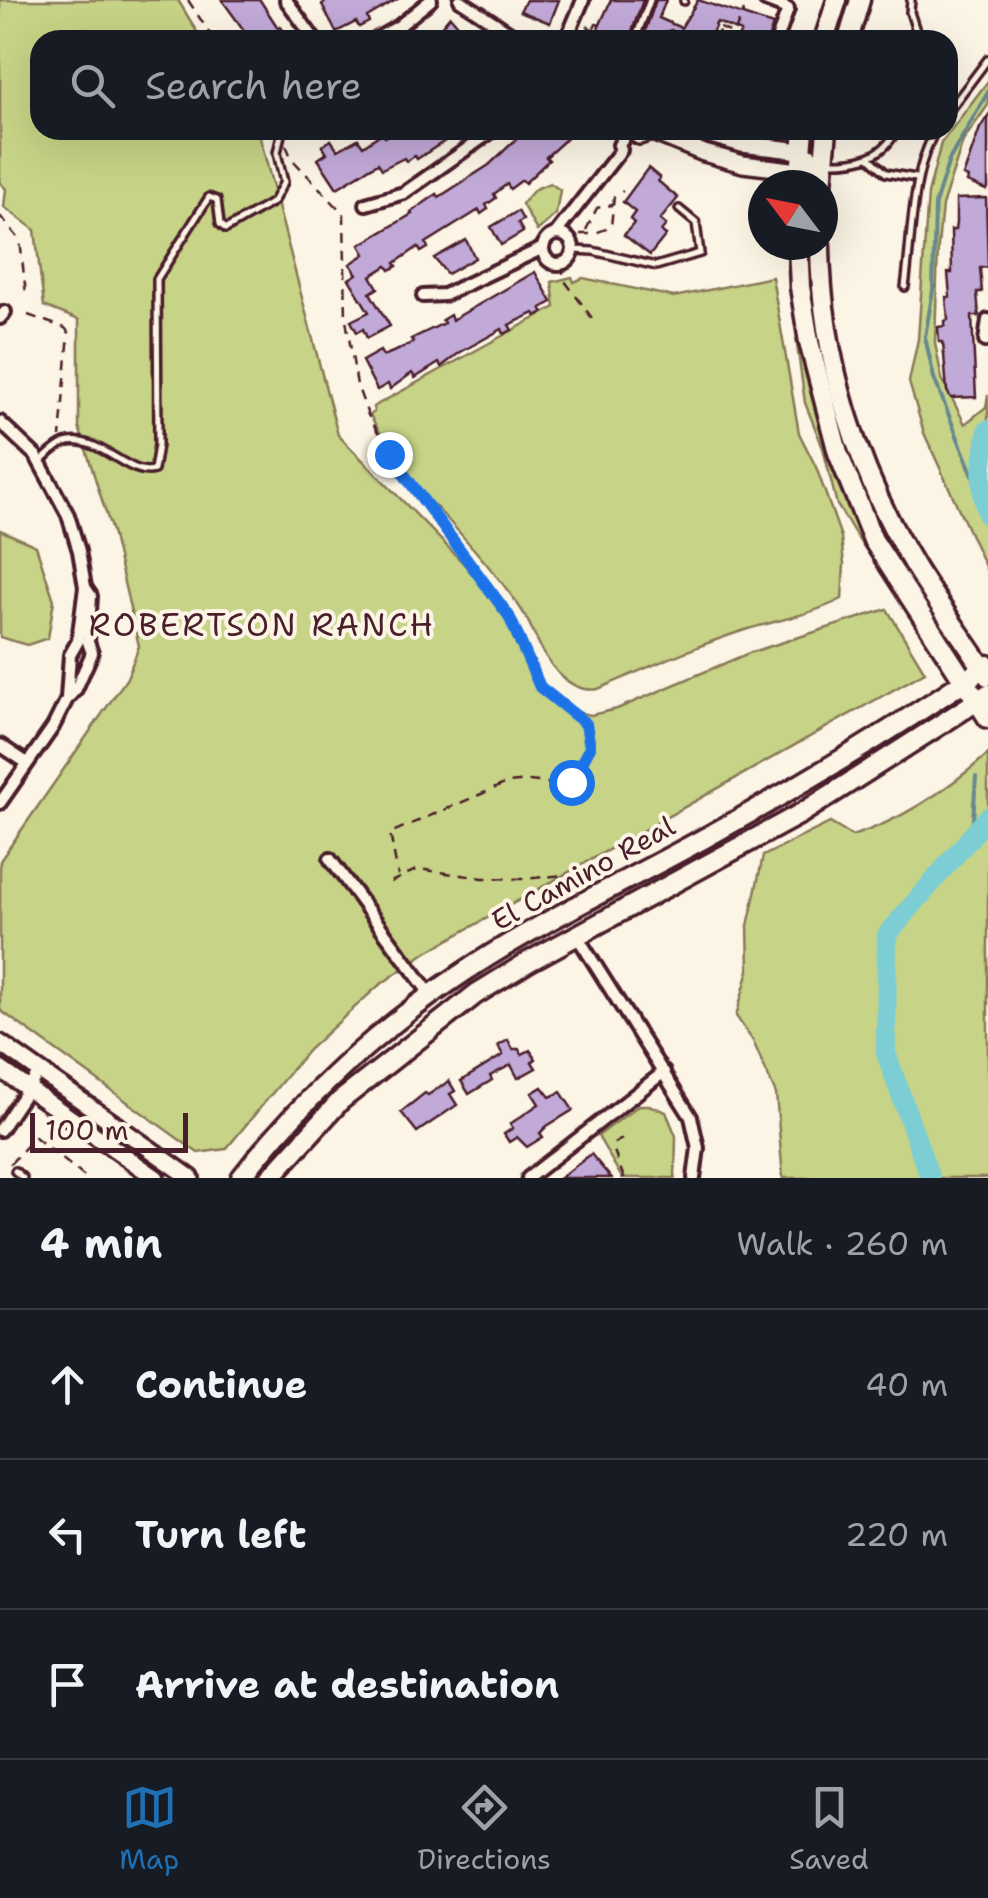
<!DOCTYPE html>
<html lang="en">
<head>
<meta charset="utf-8">
<style>
	:root { --surface:#171b24; --page:#242831; --text:#f1f3f6; --muted:#9ea1a6; --line:#363941; --accent:#1f6fb2 }
	body { margin:0; font-family:"Shantell Sans",sans-serif; background:var(--page); color:var(--text) }
	.compass { position:absolute; left:748px; top:170px; width:90px; height:90px; border-radius:50%; background:var(--surface); box-shadow:0 10px 40px #0002; rotate:302deg }
	.scale { position:absolute; left:30px; bottom:25px; width:158px; box-sizing:border-box; padding-left:10px; border:5px solid #4a1f2b; border-top:0; font-size:28px; line-height:35px; white-space:nowrap; color:#4a1f2b; -webkit-text-stroke:8px #fcf5e5; paint-order:stroke }
	.stop { position:absolute; width:30px; height:30px; margin:-22px; border:8px solid #1a73e8; border-radius:50%; background:#fff }
	.stop.end { background:#1a73e8; border-color:#fff; box-shadow:0 2px 10px #0008 }
	.list { margin:0; padding:0; list-style:none }
	h2 { display:flex; justify-content:space-between; align-items:center; height:130px; margin:0; padding:0 40px; font-size:42px }
	h2 small { font-size:32px; font-weight:400; color:var(--muted) }
	.list li { display:grid; grid-template-columns:65px 1fr auto; gap:30px; align-items:center; box-sizing:border-box; height:150px; padding:0 40px; border-top:2px solid var(--line) }
	.list b { display:block; font-size:38px; white-space:nowrap }
	.list em { font-size:32px; font-style:normal; color:var(--muted) }
	.icon { flex:none; width:55px; height:55px; fill:none; stroke:currentColor; stroke-width:2; stroke-linecap:round; stroke-linejoin:round }
	.map { position:relative; flex:none; width:988px; height:1178px; overflow:hidden }
	.search { position:absolute; background:var(--surface); box-shadow:0 10px 40px #0002; left:30px; right:30px; top:30px; height:110px; display:flex; align-items:center; gap:25px; box-sizing:border-box; padding:0 35px; border-radius:30px; color:var(--muted); font-size:38px }
	.sheet { height:580px; background:var(--surface) }
	nav { display:flex; justify-content:space-around; align-items:center; box-sizing:border-box; height:140px; border-top:2px solid var(--line); background:var(--surface); font-size:28px; color:var(--muted) }
	nav a { display:grid; justify-items:center; gap:5px }
	nav .on { color:var(--accent) }
	.map>svg:first-child { display:block }
</style>
</head>
<body>
<div class="map">
<svg width="988" height="1178" viewBox="0 0 988 1178">
	<rect width="100%" height="100%" fill="#fcf5e5"/>
	<filter id="ink" filterUnits="userSpaceOnUse"><feTurbulence type="fractalNoise" baseFrequency=".01" numOctaves="2"/><feDisplacementMap in="SourceGraphic" scale="20" xChannelSelector="R" yChannelSelector="G"/><feConvolveMatrix kernelMatrix="1 2 1 2 8 2 1 2 1" color-interpolation-filters="sRGB"/></filter>
	<g filter="url(#ink)">
		<!-- green -->
		<g fill="#c7d386" stroke="#887958" stroke-width="2.5">
			<polygon points="0,0 178,0 202,40 40,40 40,130 258,130 338,435 490,590 516,629 532,671 548,695 574,712 591,715 617,709 749,653 887,609 925,672 425,953 377,987 308,1050 226,1149 198,1153 0,1010 0,861 127,678 139,646 112,532 79,427 79,320 44,306 35,230 4,207 6,189 0,183"/>
			<polygon points="988,81 988,105 963,141 942,206 938,246 935,343 942,379 965,424 986,407 988,395 988,573 924,433 909,382 918,339 928,194 941,143"/>
			<polygon points="550,183 560,190 556,214 537,231 522,204 535,189"/>
			<path d="M572,277l2,5 9,-4 91,19 98,-20 27,156 17,34 25,70 3,27 -2,35c-31,16 -65,21 -97,31 -50,16 -98,38 -147,59 -16,3 -29,-5 -40,-16 -19,-20 -24,-46 -39,-67 -25,-36 -55,-69 -85,-101h-5l-33,-44 -26,-46 4,-3 -1,-5 182,-100 -3,-25z"/>
			<polygon points="796,338 823,439 866,542 862,545 837,505 823,448 805,403"/>
			<polygon points="0,530 36,546 54,600 48,638 27,645 0,637"/>
			<path d="M988,754v424h-205l-7,-84 -23,-53 -17,-25 13,-46 -1,-44 15,-70 67,-33 22,13c51,-16 96,-47 136,-82z"/>
			<polygon points="639,1105 649,1105 666,1112 676,1136 675,1178 622,1178 598,1136"/>
		</g>
		<g fill="none" stroke-linecap="round" stroke-linejoin="round">
			<!-- stream -->
			<g stroke="#688890" stroke-width="4">
				<polyline points="983,501 934,378 925,337 933,290 935,204 949,160 988,92"/>
				<polyline points="972,833 976,777"/>
			</g>
			<!-- river -->
			<g stroke="#7cced4" stroke-width="20">
				<path d="M988,430c-5,29 -10,57 0,86"/>
				<polyline points="930,1178 886,1053 887,935 988,817"/>
			</g>
		</g>
		<!-- building -->
		<g fill="#c1a9d8" stroke="#4a1f2b" stroke-width="2.5">
			<polygon points="222,0 260,0 278,28 280,26 286,34 278,40 251,40"/>
			<polygon points="327,0 396,0 367,17 369,22 359,27 356,22 336,32 322,5"/>
			<polygon points="526,0 559,0 550,23 520,11"/>
			<polygon points="611,0 643,0 629,40 593,40"/>
			<polygon points="656,0 666,0 659,18 681,28 698,0 773,25 768,40 737,40 741,32 717,22 709,40 675,40 676,33 671,30 665,32 662,40 642,40"/>
			<polygon points="450,16 471,40 427,40 439,29"/>
			<polygon points="988,116 988,188 986,190 967,182 968,178 963,176 980,128"/>
			<polygon points="396,130 462,130 417,159 415,156 406,161 404,158 382,169 378,163 337,188 318,159 327,153 322,146 331,140 338,150 358,139 363,146 382,133 385,137"/>
			<polygon points="526,130 576,130 546,157 549,160 525,183 522,180 510,189 507,184 494,194 496,198 486,205 488,209 481,214 479,210 426,243 428,248 421,252 418,247 395,263 397,266 390,270 387,266 371,276 378,288 370,293 390,326 367,338 363,329 357,332 351,321 369,312 349,279 357,274 350,264 365,254 360,245 412,214 411,212 437,194 439,197 489,165"/>
			<polygon points="648,168 660,178 658,181 678,198 660,220 666,225 661,231 666,235 650,255 624,235 634,223 630,219 635,212 623,202"/>
			<polygon points="986,198 988,267 980,268 982,292 977,292 979,316 972,316 976,397 951,398 947,391 943,342 939,342 938,327 945,326 945,321 948,320 946,297 950,297 948,273 952,273 951,230 955,230 956,223 956,199"/>
			<polygon points="518,211 523,220 518,223 523,232 501,245 491,227"/>
			<polygon points="466,240 475,258 447,274 434,258"/>
			<polygon points="535,272 552,302 541,308 544,312 536,316 534,313 509,325 512,330 504,334 502,329 459,353 441,367 439,363 415,378 412,373 390,389 388,384 377,390 362,361 380,351 383,356 398,350 413,342 411,339 444,323 442,320 450,315 452,320"/>
			<polygon points="508,1040 513,1049 519,1049 522,1054 530,1050 536,1059 532,1062 536,1068 518,1078 511,1065 490,1076 492,1080 469,1094 461,1081 503,1055 498,1046"/>
			<polygon points="449,1081 455,1091 450,1094 457,1105 417,1132 401,1112 425,1093 428,1095"/>
			<polygon points="542,1087 550,1097 561,1092 573,1110 547,1126 540,1133 543,1137 527,1147 517,1137 509,1142 504,1134 513,1128 510,1124 539,1104 532,1093"/>
			<polygon points="591,1154 611,1178 560,1178"/>
		</g>
		<g fill="none" stroke-linecap="round" stroke-linejoin="round">
			<defs>
				<g id="lane">
					<polyline points="911,0 910,12 919,40"/>
					<polyline points="684,1 684,0"/>
					<polyline points="635,40 650,0"/>
					<polyline points="668,40 670,36"/>
					<polyline points="948,112 988,59"/>
					<polyline points="870,158 886,173 916,178"/>
					<path d="M826,162c28,1 58,-3 70,-32"/>
					<polyline points="574,250 593,251 656,266 700,253 696,223 679,209"/>
					<path d="M905,287c7,-48 6,-116 31,-157"/>
					<path d="M40,462c7,-6 16,-16 25,-19 33,-10 64,35 89,27l4,-25 -1,-166 52,-82 8,3 3,24 6,5 47,-27 11,-20 -7,-29 5,-23"/>
					<polyline points="15,1171 23,1178"/>
				</g>
				<g id="street">
					<polyline points="286,0 315,40"/>
					<polyline points="460,0 521,40"/>
					<polyline points="765,0 788,9 777,40"/>
					<polyline points="374,40 399,26 431,0"/>
					<polyline points="566,40 583,0"/>
					<polyline points="366,204 404,193 494,130"/>
					<polyline points="556,233 621,150 619,145 629,130"/>
					<circle cx="558" cy="249" r="15"/>
					<polyline points="423,296 444,295 543,248"/>
					<polyline points="0,318 5,312"/>
					<polyline points="985,341 988,320"/>
					<polyline points="0,422 36,456 68,515 79,551 85,587 91,596 88,642 92,653 76,689 67,699 53,727 0,803"/>
					<polyline points="67,698 70,655 78,641 85,587"/>
					<polyline points="0,745 27,763"/>
					<polyline points="330,859 431,995"/>
					<polyline points="577,936 691,1117 698,1148 694,1178"/>
					<polyline points="0,1130 39,1072"/>
					<polyline points="528,1178 664,1072"/>
				</g>
				<g id="secondary">
					<polyline points="632,130 639,136 658,130"/>
					<polyline points="694,130 742,144 801,151 810,156"/>
					<polyline points="655,133 704,153 743,164 799,171 823,162"/>
					<polyline points="0,1043 191,1178"/>
					<polyline points="0,1069 156,1178"/>
				</g>
				<g id="primary">
					<polyline points="824,40 837,0"/>
					<polyline points="848,40 860,0"/>
					<polyline points="799,185 804,130"/>
					<polyline points="822,185 827,130"/>
					<polyline points="798,245 800,287 809,342 838,453 873,540 988,718"/>
					<path d="M820,245c1,113 37,225 95,322 23,37 49,72 73,109"/>
					<path d="M241,1178c60,-79 140,-151 223,-206 75,-50 159,-89 239,-133 97,-53 194,-111 285,-174"/>
					<polyline points="270,1178 340,1101 476,994 528,962 802,813 988,694"/>
				</g>
			</defs>
			<!-- lane casing -->
			<use href="#lane" stroke="#4a1f2b" stroke-width="12"/>
			<!-- street casing -->
			<use href="#street" stroke="#4a1f2b" stroke-width="18"/>
			<!-- secondary casing -->
			<use href="#secondary" stroke="#4a1f2b" stroke-width="22"/>
			<!-- primary casing -->
			<use href="#primary" stroke="#4a1f2b" stroke-width="25"/>
			<!-- path -->
			<g stroke="#4a1f2b" stroke-width="2.5" stroke-dasharray="10 8" stroke-linecap="butt">
				<polyline points="188,0 214,40"/>
				<polyline points="587,26 594,30 591,40"/>
				<polyline points="594,28 596,24 600,25"/>
				<polyline points="720,28 734,34 744,10"/>
				<polyline points="715,40 720,28 715,26 716,23"/>
				<polyline points="286,145 292,159 344,214 346,320 357,385 368,415 400,470 509,615 540,687 579,716 590,735 590,747 582,764 571,782 564,785 529,781 507,783 390,833 398,876"/>
				<polyline points="0,216 20,240 26,294 24,297"/>
				<polyline points="586,230 597,208 612,205"/>
				<polyline points="580,234 593,234 611,227 614,196 623,191"/>
				<polyline points="561,264 565,281 594,321"/>
				<polyline points="28,315 65,328 69,333 60,437"/>
				<polyline points="391,882 418,869 483,878 523,879 575,874 590,880"/>
				<polyline points="10,1164 35,1137 86,1178"/>
				<polyline points="624,1178 613,1148 615,1143 629,1135"/>
			</g>
			<!-- lane -->
			<use href="#lane" stroke="#fcf5e5" stroke-width="5"/>
			<!-- street -->
			<use href="#street" stroke="#fcf5e5" stroke-width="10"/>
			<!-- secondary -->
			<use href="#secondary" stroke="#fcf5e5" stroke-width="15"/>
			<!-- primary -->
			<use href="#primary" stroke="#fcf5e5" stroke-width="18"/>
		</g>
	</g>
	<g fill="none" stroke-linecap="round" stroke-linejoin="round" filter="url(#ink)">
		<!-- route -->
		<polyline stroke="#1a73e8" stroke-width="12" points="389,454 509,616 540,687 586,724 590,747 571,782"/>
	</g>
	<g text-anchor="middle" dominant-baseline="central" stroke-width="8" stroke-linejoin="round" paint-order="stroke">
		<!-- street labels -->
		<g font-size="28" fill="#4a1f2b" stroke="#fcf5e5">
			<text transform="translate(583 873) rotate(-29)">El Camino Real</text>
		</g>
		<!-- quarter labels -->
		<g font-size="32" letter-spacing="2.5" fill="#4a1f2b" stroke="#fcf5e5">
			<text x="262" y="624">ROBERTSON RANCH</text>
		</g>
	</g>
</svg>
<svg class="compass" viewBox="-18 -18 36 36"><path d="M0-13l5 13h-10z" fill="#e53935"/><path d="M0 13l5-13h-10z" fill="#9ea1a6"/></svg>
<div class="scale">100 m</div>
<div class="stop" style="left:571px;top:782px"></div>
<div class="stop end" style="left:389px;top:454px"></div>
<div class="search"><svg class="icon" aria-label="search" viewBox="0 0 24 24"><circle cx="10" cy="10" r="6"/><path d="M15 15l6 6"/></svg>Search here</div>
</div>
<section class="sheet">
<h2>4 min<small>Walk · 260 m</small></h2>
<ul class="list">
<li><svg class="icon" aria-label="ahead" viewBox="0 0 24 24"><path d="M12 20V5M6 11l6-6 6 6"/></svg><div><b>Continue</b></div><em>40 m</em></li>
<li><svg class="icon" aria-label="left" viewBox="0 0 24 24"><path d="M17 20v-9H6M10 6l-5 5 5 5"/></svg><div><b>Turn left</b></div><em>220 m</em></li>
<li><svg class="icon" aria-label="arrive" viewBox="0 0 24 24"><path d="M6 21V4h12l-3 4 3 4H6"/></svg><div><b>Arrive at destination</b></div></li>
</ul>
</section>
<nav>
<a class="on"><svg class="icon" aria-label="map" viewBox="0 0 24 24"><path d="M3 6l6-2 6 2 6-2v14l-6 2-6-2-6 2zM9 4v14M15 6v14"/></svg>Map</a>
<a><svg class="icon" aria-label="directions" viewBox="0 0 24 24"><path d="M12 3l9 9-9 9-9-9zM9 14v-3h6M13 9l2 2-2 2"/></svg>Directions</a>
<a><svg class="icon" aria-label="saved" viewBox="0 0 24 24"><path d="M7 4h10v16l-5-4-5 4z"/></svg>Saved</a>
</nav>
</body>
</html>
